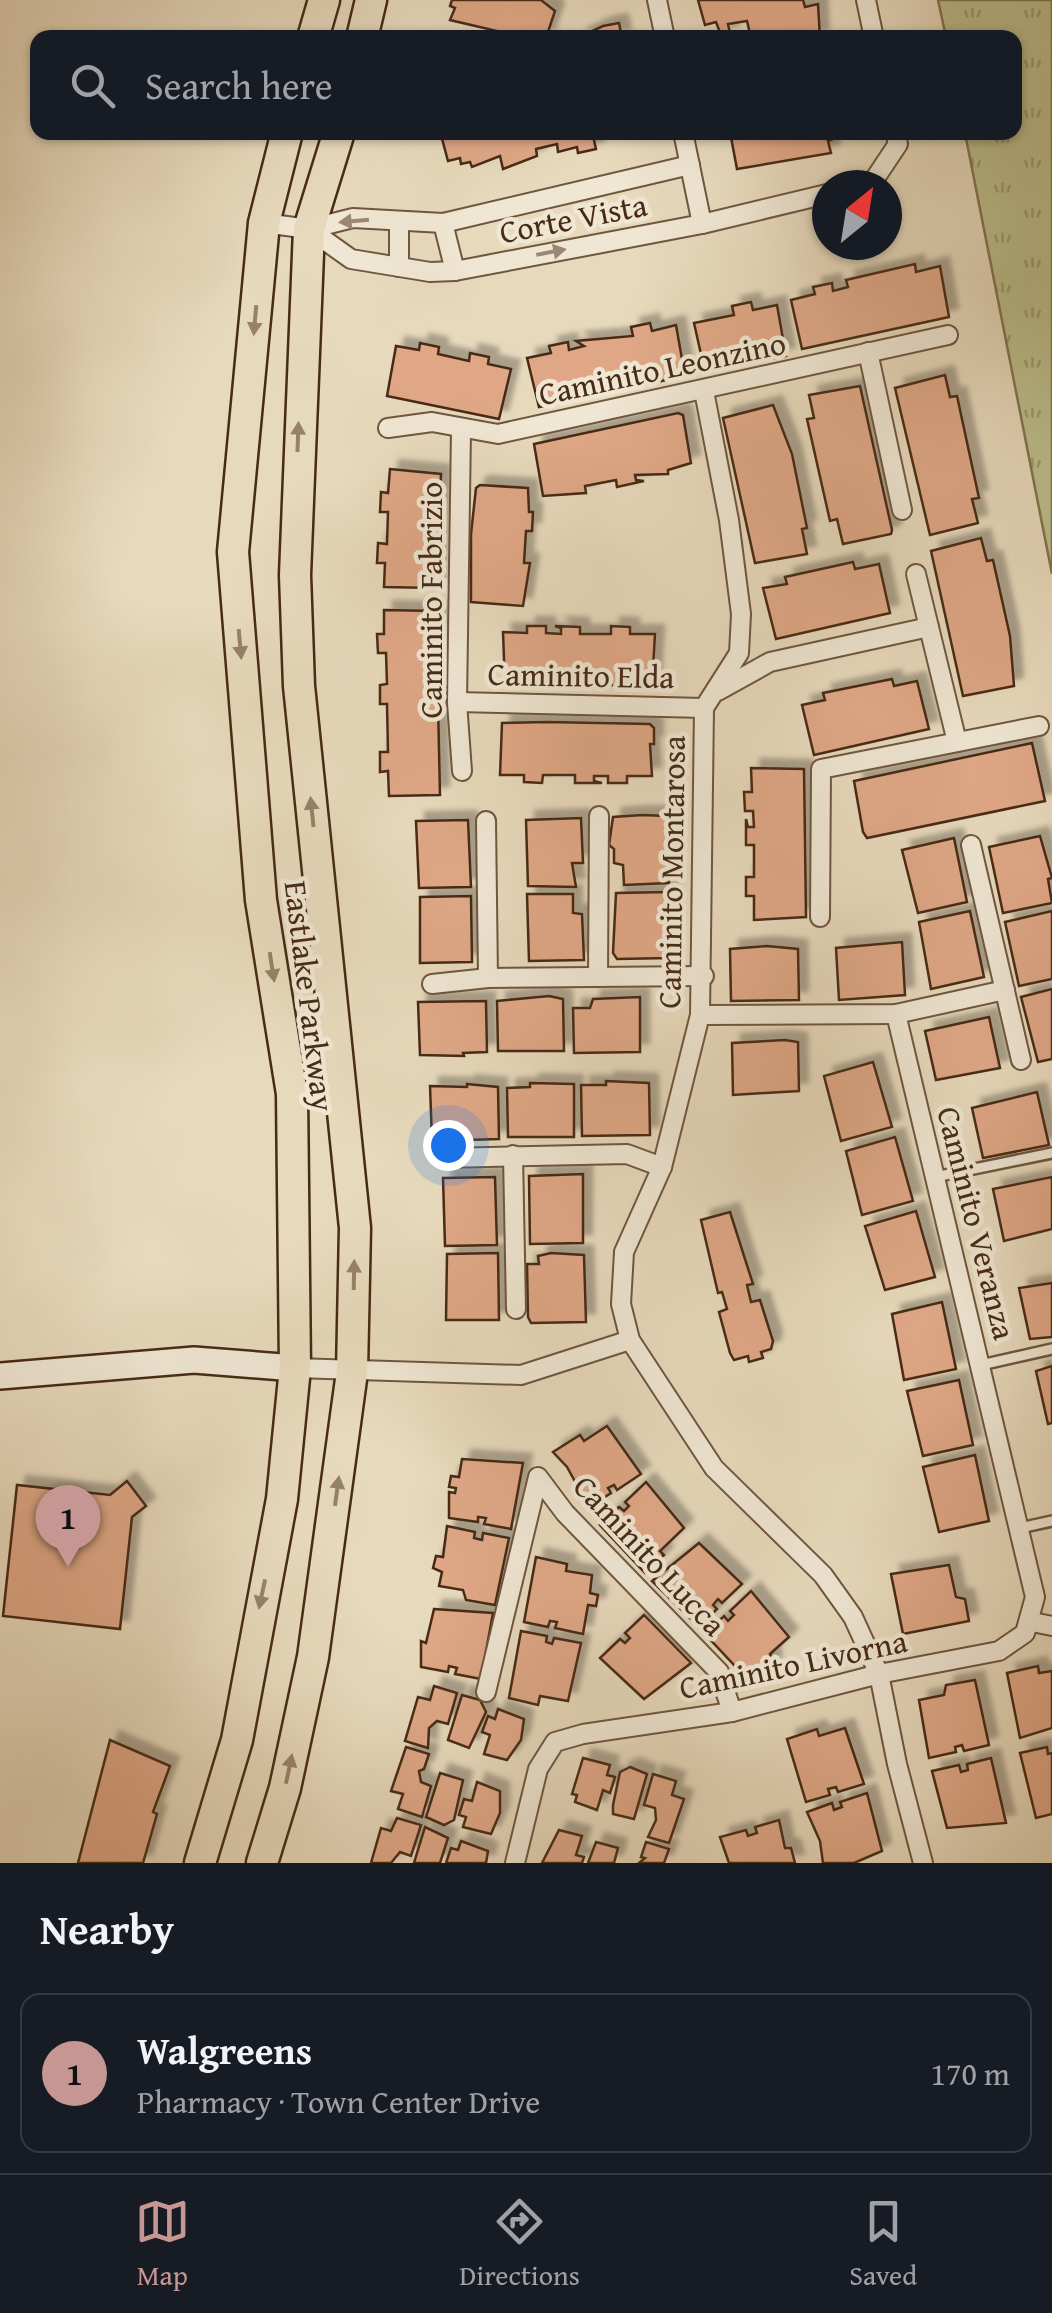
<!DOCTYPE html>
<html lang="en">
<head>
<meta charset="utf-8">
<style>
	:root { --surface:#171b24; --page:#20242c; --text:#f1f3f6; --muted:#9ea1a6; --line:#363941; --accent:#c59692 }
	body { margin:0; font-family:"Gentium Book Plus",serif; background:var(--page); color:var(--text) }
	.compass { position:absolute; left:812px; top:170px; width:90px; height:90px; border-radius:50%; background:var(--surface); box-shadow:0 2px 8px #0004; rotate:30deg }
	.you { position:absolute; left:448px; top:1145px; width:35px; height:35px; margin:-25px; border:8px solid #fff; border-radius:50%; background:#1a73e8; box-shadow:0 0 0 15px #1a73e833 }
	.badge { display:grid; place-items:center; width:65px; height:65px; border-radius:50%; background:var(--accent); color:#111; font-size:32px; font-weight:700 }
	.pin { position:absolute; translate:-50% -82px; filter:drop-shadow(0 2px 5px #0008) }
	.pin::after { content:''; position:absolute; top:52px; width:35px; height:30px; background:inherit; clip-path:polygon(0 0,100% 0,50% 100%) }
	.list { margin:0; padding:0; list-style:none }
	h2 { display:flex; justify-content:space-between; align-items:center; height:130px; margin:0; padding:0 40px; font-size:42px }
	h2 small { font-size:32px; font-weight:400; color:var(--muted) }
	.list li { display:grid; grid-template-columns:65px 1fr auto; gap:30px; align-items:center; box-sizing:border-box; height:160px; margin:0 20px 20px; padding:0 20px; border:2px solid var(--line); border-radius:20px }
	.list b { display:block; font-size:38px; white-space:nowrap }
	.list p { margin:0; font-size:32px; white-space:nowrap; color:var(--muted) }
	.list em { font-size:32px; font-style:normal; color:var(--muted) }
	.icon { flex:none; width:55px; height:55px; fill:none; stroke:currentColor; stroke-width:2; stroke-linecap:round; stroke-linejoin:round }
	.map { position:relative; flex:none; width:1052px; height:1863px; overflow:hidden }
	.search { position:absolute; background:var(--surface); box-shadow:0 2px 8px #0004; left:30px; right:30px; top:30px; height:110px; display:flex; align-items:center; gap:25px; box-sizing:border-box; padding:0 35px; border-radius:20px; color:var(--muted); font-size:38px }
	.sheet { height:310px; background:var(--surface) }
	nav { display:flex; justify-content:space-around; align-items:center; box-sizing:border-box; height:140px; border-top:2px solid var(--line); background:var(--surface); font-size:28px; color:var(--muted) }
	nav a { display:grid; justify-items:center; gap:5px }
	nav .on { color:var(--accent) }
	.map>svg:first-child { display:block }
</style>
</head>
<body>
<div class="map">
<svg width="1052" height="1863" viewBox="0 0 1052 1863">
	<defs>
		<pattern id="grass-tufts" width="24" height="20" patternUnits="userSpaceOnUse" patternTransform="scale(2.5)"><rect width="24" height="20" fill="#bcbe8c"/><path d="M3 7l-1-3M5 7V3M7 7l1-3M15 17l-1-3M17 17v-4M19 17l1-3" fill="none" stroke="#9b9b71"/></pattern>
		<filter id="shadow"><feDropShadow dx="9" dy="-9" stdDeviation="2.5" flood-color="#0004"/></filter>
	</defs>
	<rect width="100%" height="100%" fill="#e7d9bc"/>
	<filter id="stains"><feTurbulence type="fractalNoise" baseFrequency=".002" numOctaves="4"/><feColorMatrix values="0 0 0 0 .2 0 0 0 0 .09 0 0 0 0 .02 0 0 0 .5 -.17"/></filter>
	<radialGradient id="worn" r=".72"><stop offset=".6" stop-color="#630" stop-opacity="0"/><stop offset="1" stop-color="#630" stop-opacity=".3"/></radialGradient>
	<!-- grass -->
	<polygon fill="url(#grass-tufts)" stroke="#827450" stroke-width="2.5" points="938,0 1052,0 1052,574 965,133 1014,132 1014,38 946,37"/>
	<!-- building -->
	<g fill="#dfa786" stroke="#472b15" stroke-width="2.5" filter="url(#shadow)">
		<polygon points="452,0 541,0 555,11 546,38 500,38 497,31 450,20 455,8 450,6"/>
		<polygon points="698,0 803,0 805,7 818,4 820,38 751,38 747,21 728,24 730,33 721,35 716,22 705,25"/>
		<polygon points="619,23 622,38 577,38 603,26"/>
		<polygon points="623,132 605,138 604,133 593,136 596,149 578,153 577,147 558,152 557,144 536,149 537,156 503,169 500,156 472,167 470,162 461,164 460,158 448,161 441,135"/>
		<polygon points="730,132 832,132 833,139 828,141 831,153 737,169"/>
		<polygon points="915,264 916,272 940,266 949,317 802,349 791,300 815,294 813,287 832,283 833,291 848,287 846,280"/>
		<polygon points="751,302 753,310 777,305 786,356 705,372 694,323 734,315 732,306"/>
		<polygon points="650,323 652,331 676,325 685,376 539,407 527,358 551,353 549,346 568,342 569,350 584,346 576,341 633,336 631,327"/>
		<polygon points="420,343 439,347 438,354 469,361 470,353 489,357 488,364 511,369 499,419 387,396 396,346 419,350"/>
		<polygon points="945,375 950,397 957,396 979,498 972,499 978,523 930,535 895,388"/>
		<polygon points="860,386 892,530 891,534 843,544 837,519 830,521 807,419 814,418 809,395"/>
		<polygon points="773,405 792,454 807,528 802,529 807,554 755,563 723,418"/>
		<polygon points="678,413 683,415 691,463 668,470 668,474 635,475 636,480 644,481 617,487 616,480 585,486 586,493 543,496 534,444"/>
		<polygon points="390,469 441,474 436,588 384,587 385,563 377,563 378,543 387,544 388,512 380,512 381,492 388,493"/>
		<polygon points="480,485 528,488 529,512 533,512 532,531 526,531 524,563 530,563 523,606 471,602 471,534 476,488"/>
		<polygon points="981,538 987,561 993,560 1010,636 1014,686 963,696 931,551"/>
		<polygon points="853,562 855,569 879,564 890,613 776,639 763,588 787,584 785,577"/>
		<polygon points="384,610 436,611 440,795 389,796 388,771 380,772 380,752 388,752 387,704 380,704 380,685 387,684 386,653 378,653 377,634 384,634"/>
		<polygon points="527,626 546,626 546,633 561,634 561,628 555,626 580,627 580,634 611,634 611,626 630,627 630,634 655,634 652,685 505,685 503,632 527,633"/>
		<polygon points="892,679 894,686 917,681 929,729 814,755 802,705 825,700 823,693"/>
		<polygon points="547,722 650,724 654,728 654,744 650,744 652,776 627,776 627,783 608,783 608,776 594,776 594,781 602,783 575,783 575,775 543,775 542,783 524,782 524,775 500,775 502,723"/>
		<polygon points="1032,743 1045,801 867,838 863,832 854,781"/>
		<polygon points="751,768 804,769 806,917 754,920 754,896 746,896 746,877 754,877 754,845 746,845 746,819 748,827 754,827 753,811 745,811 744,792 752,792"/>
		<polygon points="642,815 668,816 669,883 624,885 623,865 614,863 614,849 609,845 613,817"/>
		<polygon points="581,818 583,863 572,863 576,887 528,886 526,820"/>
		<polygon points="468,820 471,887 419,888 416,821"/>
		<polygon points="1040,836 1052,878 1048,879 1052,903 1003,913 989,847"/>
		<polygon points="954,838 967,902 918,913 902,850"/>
		<polygon points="669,892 670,958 617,959 613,953 616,893"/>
		<polygon points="527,894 573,894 573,913 582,914 584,960 529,961"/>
		<polygon points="471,896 472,962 420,963 420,897"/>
		<polygon points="970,911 984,977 931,989 919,922"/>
		<polygon points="1052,911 1052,979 1019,986 1005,922"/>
		<polygon points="902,942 905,995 839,1000 836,948"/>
		<polygon points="767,946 798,949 799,1000 731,1001 730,949"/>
		<polygon points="1052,989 1052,1059 1038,1062 1021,997"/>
		<polygon points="549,996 563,999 564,1051 498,1051 497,1001"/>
		<polygon points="640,997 640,1052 574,1053 573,1008 590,1008 593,999"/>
		<polygon points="486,1001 487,1052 463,1053 464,1056 420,1055 418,1002"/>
		<polygon points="989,1017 1000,1068 936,1080 925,1031"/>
		<polygon points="785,1040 798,1042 799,1091 733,1095 732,1043"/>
		<polygon points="873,1062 892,1127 841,1141 824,1076"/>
		<polygon points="606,1081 649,1083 650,1135 582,1136 581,1085 606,1085"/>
		<polygon points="530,1083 574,1084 574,1137 508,1137 507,1088 530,1087"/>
		<polygon points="467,1084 498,1087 499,1139 432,1141 430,1086 467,1087"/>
		<polygon points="1037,1092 1049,1145 983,1158 972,1108"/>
		<polygon points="895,1137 913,1201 862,1215 846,1151"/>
		<polygon points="583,1174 583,1243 530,1244 529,1176"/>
		<polygon points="495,1177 497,1245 445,1246 443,1178"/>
		<polygon points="1052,1177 1052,1229 1004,1241 993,1189"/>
		<polygon points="916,1211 935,1277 885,1290 865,1226"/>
		<polygon points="730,1212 753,1284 747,1285 751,1302 760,1300 773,1341 771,1349 761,1352 763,1358 749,1362 748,1356 734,1360 730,1353 719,1312 727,1309 722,1292 718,1293 701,1220"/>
		<polygon points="498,1253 499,1320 446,1320 447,1254"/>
		<polygon points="551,1253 584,1255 586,1322 531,1323 528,1317 527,1264 539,1264 538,1256"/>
		<polygon points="1052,1283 1052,1337 1030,1339 1019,1288"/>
		<polygon points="942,1302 956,1369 904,1380 892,1314"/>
		<polygon points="1052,1366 1052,1423 1048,1424 1036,1371"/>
		<polygon points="959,1380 973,1445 923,1456 907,1391"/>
		<polygon points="607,1426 641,1474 617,1490 614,1485 608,1488 611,1493 589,1507 567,1467 553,1452 580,1435 584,1441"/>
		<polygon points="975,1455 989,1521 939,1532 923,1467"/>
		<polygon points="462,1459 523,1463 511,1529 484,1524 486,1518 478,1517 478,1522 449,1518 449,1492 455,1493 456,1488 449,1487 451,1476 459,1477"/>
		<polygon points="127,1481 146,1506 132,1517 120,1629 3,1616 17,1485 110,1495"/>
		<polygon points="646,1482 684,1528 660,1551 664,1555 645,1573 600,1525 619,1507 624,1511 629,1506 625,1502"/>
		<polygon points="447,1526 475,1532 474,1538 482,1540 483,1533 509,1538 495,1605 466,1600 463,1590 439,1586 442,1572 433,1568 436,1556 443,1557"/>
		<polygon points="699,1543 742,1584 722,1603 718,1599 713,1605 717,1609 699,1627 652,1581"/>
		<polygon points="536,1557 567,1564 566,1571 592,1575 590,1593 598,1595 596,1606 588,1605 583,1634 555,1628 557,1622 550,1621 548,1627 524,1622"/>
		<polygon points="949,1565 956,1597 965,1599 969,1621 903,1634 891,1574"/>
		<polygon points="751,1591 789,1637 770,1654 773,1664 751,1683 705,1634 724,1616 728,1621 734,1615 730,1611"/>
		<polygon points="434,1609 493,1613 481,1679 455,1674 457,1668 449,1666 448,1672 421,1667 421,1641 426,1643"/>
		<polygon points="644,1615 691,1663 644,1699 600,1658 620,1639 625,1643 630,1638 625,1633"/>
		<polygon points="521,1631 547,1636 546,1642 552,1644 554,1638 581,1643 568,1701 540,1696 538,1705 509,1698"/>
		<polygon points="1038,1666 1039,1673 1052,1671 1052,1728 1020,1738 1007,1673"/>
		<polygon points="975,1680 989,1745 964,1751 962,1745 955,1747 956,1752 929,1758 919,1700 944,1695 946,1685"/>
		<polygon points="434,1686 457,1693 448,1724 437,1721 429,1728 428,1748 405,1741 418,1697 430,1700"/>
		<polygon points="462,1695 480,1700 486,1712 469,1748 448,1740"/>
		<polygon points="498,1709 524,1719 521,1740 507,1760 484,1754 490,1735 482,1732 488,1716 495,1719"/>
		<polygon points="845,1728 864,1784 838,1792 836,1787 828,1789 830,1795 806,1802 787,1739 817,1729 819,1736"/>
		<polygon points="110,1740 170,1766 153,1812 157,1814 143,1863 78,1863"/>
		<polygon points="406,1747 429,1754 424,1769 419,1771 421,1782 431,1786 422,1817 398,1809 403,1794 391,1791"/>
		<polygon points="1047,1747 1048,1754 1052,1753 1052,1814 1036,1818 1020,1753"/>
		<polygon points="583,1758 610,1765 607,1775 615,1777 610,1793 603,1790 597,1810 575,1802 577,1795 572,1794"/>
		<polygon points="991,1758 1006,1823 947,1828 932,1771 959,1765 961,1772 968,1770 967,1764"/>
		<polygon points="630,1767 647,1774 634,1819 613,1814 613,1805 620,1772"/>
		<polygon points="440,1773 463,1780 454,1820 444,1825 426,1817"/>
		<polygon points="653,1774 676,1781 672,1795 684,1799 669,1843 648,1837 656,1820 655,1808 644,1805"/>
		<polygon points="477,1782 500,1791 500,1813 491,1834 463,1827 466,1817 459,1815 464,1799 472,1801"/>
		<polygon points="867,1793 882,1851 854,1863 823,1863 820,1841 807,1812 832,1803 834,1810 842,1807 840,1802"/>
		<polygon points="397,1818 421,1825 411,1856 400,1852 391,1863 371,1863 381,1828 391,1831"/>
		<polygon points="779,1820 785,1848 791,1848 795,1863 729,1863 720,1837 746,1830 748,1836 757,1833 755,1827"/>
		<polygon points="425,1827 448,1838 440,1863 414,1863"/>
		<polygon points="559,1830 582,1836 576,1855 584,1857 582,1863 542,1863"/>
		<polygon points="461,1841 488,1851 486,1863 446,1863 451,1848 458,1850"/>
		<polygon points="596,1842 618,1848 614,1863 588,1863"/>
		<polygon points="646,1842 669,1849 664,1863 639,1863 645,1858 641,1857"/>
	</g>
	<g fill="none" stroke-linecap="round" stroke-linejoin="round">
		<defs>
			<g id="lane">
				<polyline points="935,1177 1052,1153"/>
				<polyline points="981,1365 1052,1349"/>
				<polyline points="1020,1528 1052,1521"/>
			</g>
			<g id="street">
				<polyline points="657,0 665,38"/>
				<polyline points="866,0 874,38"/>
				<polyline points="683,132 702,224"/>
				<polyline points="865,185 872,183 898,144 895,132"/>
				<polyline points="399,221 399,267"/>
				<polyline points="264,223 309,229 353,218 443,223 690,165"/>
				<polyline points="443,223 455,271"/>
				<polyline points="309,229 351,259 430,272 455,271 702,224 827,194"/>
				<polyline points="868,352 902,510"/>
				<polyline points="704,391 729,520 741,614 739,653 704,708 700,1015 662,1167 624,1252 621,1304 630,1340 714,1468 823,1575 853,1617 879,1674 897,1764 923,1863"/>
				<polyline points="388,428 432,422 498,434 948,335"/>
				<polyline points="461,430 457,702 462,771"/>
				<polyline points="916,574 957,742"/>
				<polyline points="718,691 770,662 929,627"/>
				<polyline points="457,702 704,708"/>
				<polyline points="486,821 488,978"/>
				<polyline points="971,845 1021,1060"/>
				<polyline points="820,917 821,769 1039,726"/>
				<polyline points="598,977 599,816"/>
				<polyline points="432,984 488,978 704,976"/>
				<polyline points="700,1015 896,1014 1005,990"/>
				<polyline points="513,1155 516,1309"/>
				<polyline points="444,1158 627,1154 662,1167"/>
				<polyline points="295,1368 521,1375 630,1340"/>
				<polyline points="1032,1622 1052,1626"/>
				<polyline points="486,1692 538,1477 565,1513 719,1672 732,1712"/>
				<polyline points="515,1863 538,1769 555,1742 583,1734 732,1712 879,1674 999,1651 1025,1633 1035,1597 896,1014"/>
			</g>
			<polyline id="secondary" points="0,1376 194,1360 295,1368"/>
			<g id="primary">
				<polyline points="313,38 324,0"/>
				<polyline points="362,38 371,0"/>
				<polyline points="200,1863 237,1740 282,1499 295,1368 292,1094 261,900 233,552 264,223 287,132"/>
				<polyline points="262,1863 285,1788 313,1657 352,1372 355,1228 299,686 295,575 309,229 339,132"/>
			</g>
		</defs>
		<!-- lane casing -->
		<use href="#lane" stroke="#6f563f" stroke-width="14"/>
		<!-- street casing -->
		<use href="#street" stroke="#6f563f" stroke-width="22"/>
		<!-- secondary casing -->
		<use href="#secondary" stroke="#472b15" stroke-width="30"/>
		<!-- primary casing -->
		<use href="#primary" stroke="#472b15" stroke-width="35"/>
		<!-- lane -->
		<use href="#lane" stroke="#efe6d3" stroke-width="9"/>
		<!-- street -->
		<use href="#street" stroke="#efe6d3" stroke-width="18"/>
		<!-- secondary -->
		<use href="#secondary" stroke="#efe6d3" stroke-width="25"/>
		<!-- primary -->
		<use href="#primary" stroke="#e7d9bc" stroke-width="30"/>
	</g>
	<!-- one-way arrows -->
	<defs><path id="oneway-solid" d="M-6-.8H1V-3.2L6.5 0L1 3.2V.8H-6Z" transform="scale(2.5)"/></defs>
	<g fill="#9b8874">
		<use href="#oneway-solid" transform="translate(354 221) rotate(175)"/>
		<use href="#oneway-solid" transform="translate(551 252) rotate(-11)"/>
	</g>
	<g fill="#978268">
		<use href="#oneway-solid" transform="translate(255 320) rotate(95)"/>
		<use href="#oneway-solid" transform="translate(298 437) rotate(-88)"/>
		<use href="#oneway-solid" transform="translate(240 644) rotate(85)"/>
		<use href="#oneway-solid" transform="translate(312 812) rotate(-96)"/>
		<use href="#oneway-solid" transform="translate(272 967) rotate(81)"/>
		<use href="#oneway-solid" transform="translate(354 1275) rotate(-89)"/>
		<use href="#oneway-solid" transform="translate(337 1491) rotate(-82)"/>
		<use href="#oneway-solid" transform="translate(262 1594) rotate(102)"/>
		<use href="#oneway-solid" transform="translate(289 1769) rotate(-78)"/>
	</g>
	<g text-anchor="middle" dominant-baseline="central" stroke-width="9" stroke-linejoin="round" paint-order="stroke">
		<!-- street labels -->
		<g font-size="32" fill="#472b15" stroke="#efe6d3">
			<text transform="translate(573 218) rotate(-11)">Corte Vista</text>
			<text transform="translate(662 368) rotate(-12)">Caminito Leonzino</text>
			<text transform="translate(430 600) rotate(-90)">Caminito Fabrizio</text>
			<text transform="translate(581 675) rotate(1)">Caminito Elda</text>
			<text transform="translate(671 872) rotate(-89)">Caminito Montarosa</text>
			<text transform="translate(310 996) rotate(83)">Eastlake Parkway</text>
			<text transform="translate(977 1223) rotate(76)">Caminito Veranza</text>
			<text transform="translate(650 1555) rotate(47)">Caminito Lucca</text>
			<text transform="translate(793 1664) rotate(-12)">Caminito Livorna</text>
		</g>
	</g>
	<rect width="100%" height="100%" filter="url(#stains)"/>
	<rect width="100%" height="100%" fill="url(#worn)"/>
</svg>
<svg class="compass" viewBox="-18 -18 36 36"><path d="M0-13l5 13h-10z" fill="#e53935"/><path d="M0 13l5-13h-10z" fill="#9ea1a6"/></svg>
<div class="you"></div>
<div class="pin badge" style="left:68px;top:1567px">1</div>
<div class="search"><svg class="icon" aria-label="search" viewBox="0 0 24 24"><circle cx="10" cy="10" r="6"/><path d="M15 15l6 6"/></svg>Search here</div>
</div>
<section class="sheet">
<h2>Nearby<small></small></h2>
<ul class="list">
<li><span class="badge">1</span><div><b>Walgreens</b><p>Pharmacy · Town Center Drive</p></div><em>170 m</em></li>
</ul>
</section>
<nav>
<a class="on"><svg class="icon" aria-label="map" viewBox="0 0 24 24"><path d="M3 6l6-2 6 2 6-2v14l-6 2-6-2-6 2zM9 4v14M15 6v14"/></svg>Map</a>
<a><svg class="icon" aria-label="directions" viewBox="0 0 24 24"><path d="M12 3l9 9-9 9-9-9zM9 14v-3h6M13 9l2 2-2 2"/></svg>Directions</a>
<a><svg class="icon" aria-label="saved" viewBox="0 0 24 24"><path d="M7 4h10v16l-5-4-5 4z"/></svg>Saved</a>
</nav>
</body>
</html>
